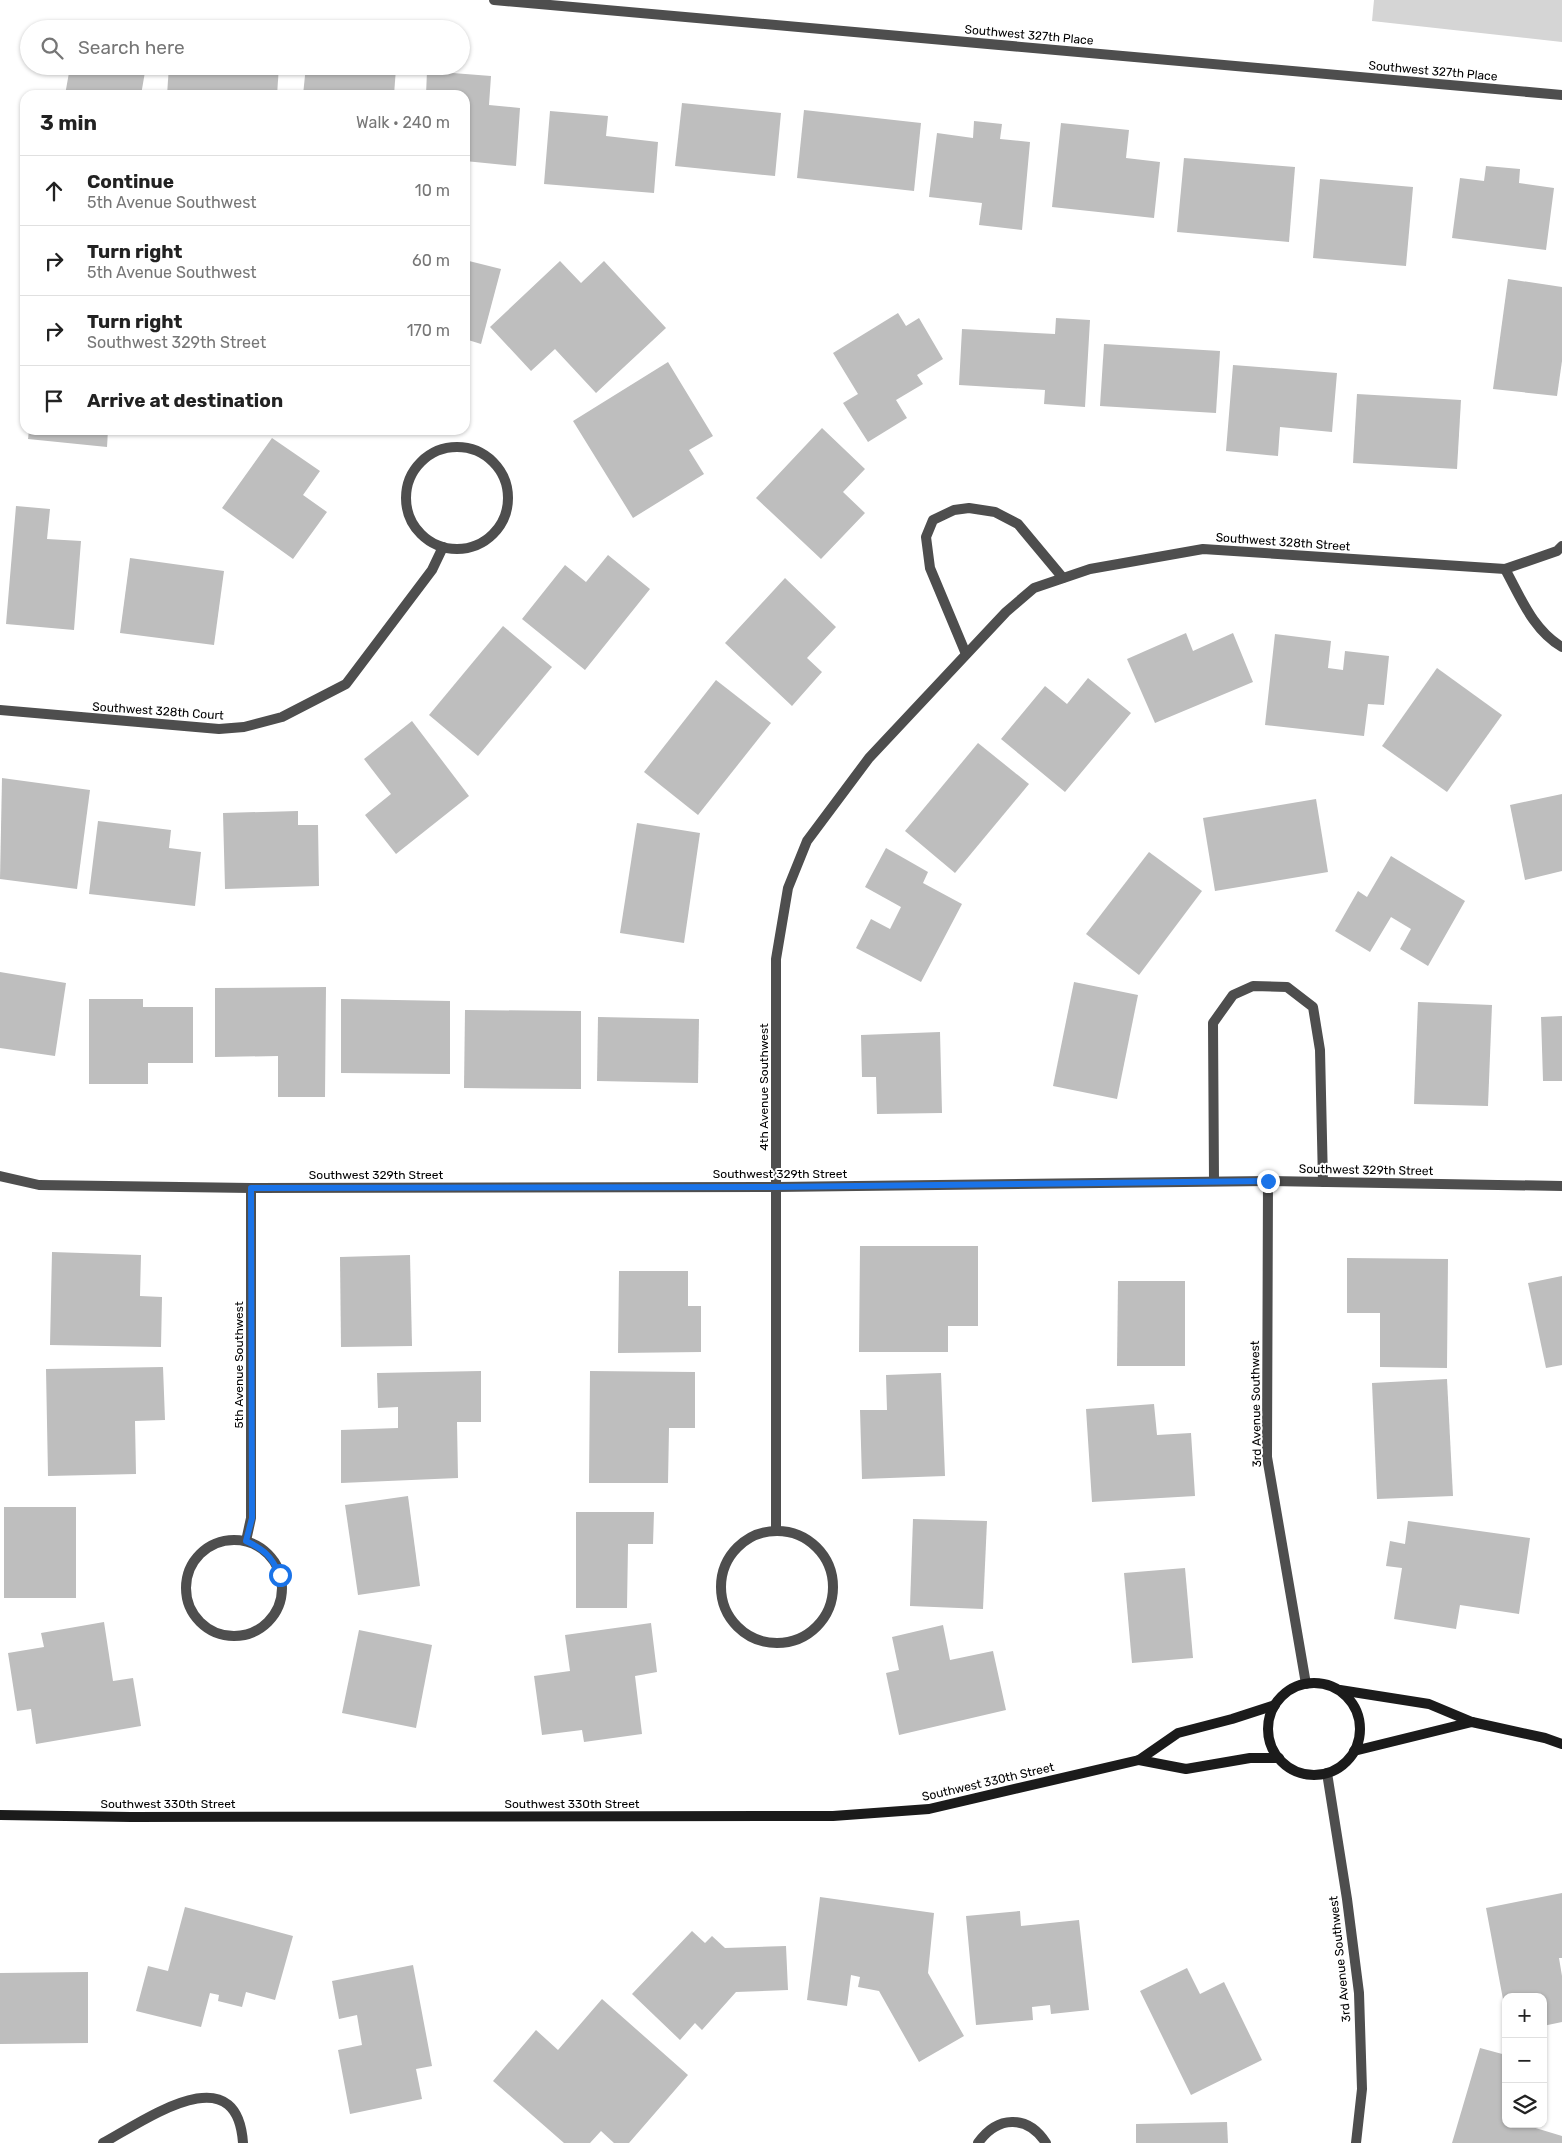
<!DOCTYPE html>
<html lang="en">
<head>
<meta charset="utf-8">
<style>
	:root { --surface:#fff; --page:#f6f6f6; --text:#222; --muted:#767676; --line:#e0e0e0 }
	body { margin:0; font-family:Rubik,sans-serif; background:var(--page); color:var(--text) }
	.controls { position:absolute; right:15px; bottom:15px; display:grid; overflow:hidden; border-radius:10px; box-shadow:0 1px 4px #0004 }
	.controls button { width:45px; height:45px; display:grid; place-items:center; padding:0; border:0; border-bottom:1px solid var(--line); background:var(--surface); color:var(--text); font:25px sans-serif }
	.stop { position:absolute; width:15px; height:15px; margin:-11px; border:4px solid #1a73e8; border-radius:50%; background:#fff }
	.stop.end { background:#1a73e8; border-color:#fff; box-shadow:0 1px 5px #0008 }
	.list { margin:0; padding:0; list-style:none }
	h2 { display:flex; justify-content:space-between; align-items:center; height:65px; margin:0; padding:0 20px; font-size:21px }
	h2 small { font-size:16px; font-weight:400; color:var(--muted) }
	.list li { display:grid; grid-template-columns:32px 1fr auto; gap:15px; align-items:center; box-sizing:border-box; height:70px; padding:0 20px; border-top:1px solid var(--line) }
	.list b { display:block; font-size:19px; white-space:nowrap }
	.list p { margin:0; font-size:16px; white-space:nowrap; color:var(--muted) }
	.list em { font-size:16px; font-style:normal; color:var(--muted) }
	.icon { flex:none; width:28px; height:28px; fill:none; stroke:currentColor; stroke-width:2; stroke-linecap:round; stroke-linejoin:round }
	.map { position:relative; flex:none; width:1562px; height:2143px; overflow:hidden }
	.search { position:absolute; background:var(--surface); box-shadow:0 1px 4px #0004; left:20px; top:20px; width:450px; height:55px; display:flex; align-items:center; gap:12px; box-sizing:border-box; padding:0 18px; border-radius:28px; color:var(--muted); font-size:19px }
	.panel { position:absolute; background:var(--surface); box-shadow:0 1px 4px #0004; left:20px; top:90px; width:450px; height:345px; border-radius:15px }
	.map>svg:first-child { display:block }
</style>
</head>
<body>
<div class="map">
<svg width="1562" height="2143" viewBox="0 0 1562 2143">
	<rect width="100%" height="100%" fill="#fff"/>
	<!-- green -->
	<polygon fill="#d5d5d5" points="1374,0 1562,0 1562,42 1372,21"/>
	<!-- building -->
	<g fill="#bebebe">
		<polygon points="95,66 146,66 141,95 65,95 70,67 94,70"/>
		<polygon points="169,66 279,66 277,95 167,95"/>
		<polygon points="306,66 396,68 394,95 303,95"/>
		<polygon points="427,71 491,76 489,105 520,108 516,166 465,161 465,95 426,95"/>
		<polygon points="682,103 781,113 775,176 675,166"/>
		<polygon points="804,110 921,123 914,191 797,178"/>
		<polygon points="550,111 608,116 606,136 658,142 654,193 544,184"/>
		<polygon points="974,121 1002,124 1000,139 1030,142 1022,230 979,225 982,203 929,197 937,133 973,138"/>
		<polygon points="1061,123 1129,130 1126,158 1160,162 1154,218 1052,207"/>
		<polygon points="1184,158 1295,167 1289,242 1177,232"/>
		<polygon points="1486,166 1520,169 1519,183 1554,188 1546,250 1452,238 1460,178 1484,181"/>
		<polygon points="1320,179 1413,187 1406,266 1313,258"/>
		<polygon points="465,260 501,269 481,344 465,339"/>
		<polygon points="560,261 581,283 604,261 666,328 596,393 555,349 531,371 490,327"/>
		<polygon points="1508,279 1562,287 1562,361 1557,396 1493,389"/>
		<polygon points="898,313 906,326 919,318 943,359 917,375 923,384 896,400 907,418 868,442 843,403 858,394 833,353"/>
		<polygon points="1056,318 1090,320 1085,407 1044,404 1045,390 959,385 962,329 1055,334"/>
		<polygon points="1104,344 1220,351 1216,413 1100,406"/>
		<polygon points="668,362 713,436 689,450 704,474 633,518 573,421"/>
		<polygon points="1233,365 1337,373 1332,432 1280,427 1278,456 1226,451"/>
		<polygon points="1357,394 1461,400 1457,469 1353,463"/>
		<polygon points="822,428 865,469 843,492 865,513 821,559 756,498"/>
		<polygon points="29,430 108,430 107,447 28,439"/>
		<polygon points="272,438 320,471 303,495 327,512 293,559 222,508"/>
		<polygon points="16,506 50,509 47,539 81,541 74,630 6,624"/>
		<polygon points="608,555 650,589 585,670 522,619 565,565 586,582"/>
		<polygon points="130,558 224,571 214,645 120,633"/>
		<polygon points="785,578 836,627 807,658 822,672 792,706 725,643"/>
		<polygon points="503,626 552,667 478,756 429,715"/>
		<polygon points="1186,633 1193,651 1233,633 1253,682 1155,723 1127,659"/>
		<polygon points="1275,634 1331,641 1328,668 1343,670 1345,651 1389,656 1384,705 1368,704 1364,736 1265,725"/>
		<polygon points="1437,668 1502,715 1447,792 1382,746"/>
		<polygon points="1088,678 1131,713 1065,792 1001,739 1045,686 1067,704"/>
		<polygon points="716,680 771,723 698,815 644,772"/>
		<polygon points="412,721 469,796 396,854 365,815 391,794 364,759"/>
		<polygon points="978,743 1029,784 955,873 905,831"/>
		<polygon points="2,778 90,790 77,889 0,879"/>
		<polygon points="1562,794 1562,871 1525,880 1510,805"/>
		<polygon points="1316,799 1328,872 1215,891 1203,818"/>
		<polygon points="298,811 298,825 318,825 319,886 225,889 223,813"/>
		<polygon points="98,821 171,830 169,848 201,852 195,906 89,894"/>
		<polygon points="637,823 700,833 684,943 620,933"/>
		<polygon points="886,848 928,872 923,883 962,904 921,982 856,948 871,919 890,929 901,907 865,887"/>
		<polygon points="1149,852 1202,891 1139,975 1086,934"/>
		<polygon points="1391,856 1465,901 1428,966 1400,949 1411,929 1391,917 1370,952 1335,931 1358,891 1367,897"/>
		<polygon points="0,972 66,983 55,1056 0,1048"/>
		<polygon points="1074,982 1138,995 1117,1099 1053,1086"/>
		<polygon points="326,987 325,1097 278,1097 278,1056 215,1057 215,988"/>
		<polygon points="89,999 143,999 143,1007 193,1007 193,1063 148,1063 148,1084 89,1084"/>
		<polygon points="341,999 450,1001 450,1074 341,1073"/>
		<polygon points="1418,1002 1492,1005 1488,1106 1414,1104"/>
		<polygon points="465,1010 581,1011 581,1089 464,1088"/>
		<polygon points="1562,1016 1562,1081 1543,1081 1541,1017"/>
		<polygon points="598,1017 699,1019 698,1083 597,1081"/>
		<polygon points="940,1032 942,1113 877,1114 876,1077 862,1077 861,1035"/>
		<polygon points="860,1246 978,1246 978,1326 948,1326 948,1352 859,1352"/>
		<polygon points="52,1252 141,1255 140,1296 162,1297 161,1347 50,1345"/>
		<polygon points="410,1255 412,1346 341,1347 340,1257"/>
		<polygon points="1347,1258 1448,1259 1447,1368 1380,1367 1380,1313 1347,1313"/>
		<polygon points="619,1271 688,1271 688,1306 701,1306 701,1352 618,1353"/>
		<polygon points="1562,1276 1562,1365 1546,1368 1528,1283"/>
		<polygon points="1118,1281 1185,1281 1185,1366 1117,1366"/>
		<polygon points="163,1367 165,1420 135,1421 136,1474 48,1476 46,1369"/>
		<polygon points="481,1371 481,1422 457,1422 458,1478 341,1483 341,1430 398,1428 398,1407 378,1408 377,1373"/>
		<polygon points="590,1371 695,1372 695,1428 669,1428 668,1483 589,1483"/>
		<polygon points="941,1373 945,1476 862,1479 860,1410 887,1410 886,1375"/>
		<polygon points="1447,1379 1453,1496 1377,1499 1372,1383"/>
		<polygon points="1154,1404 1157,1435 1191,1433 1195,1496 1092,1502 1086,1409"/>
		<polygon points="408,1496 420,1586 358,1595 345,1505"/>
		<rect x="4" y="1507" width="72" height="91"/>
		<polygon points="576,1512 654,1512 653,1544 628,1544 627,1608 576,1608"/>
		<polygon points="913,1519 987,1521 983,1609 910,1606"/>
		<polygon points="1408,1521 1530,1538 1519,1614 1460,1605 1456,1629 1394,1619 1402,1568 1386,1566 1390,1541 1405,1544"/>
		<polygon points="1185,1568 1193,1658 1132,1663 1124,1573"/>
		<polygon points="104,1622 113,1681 133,1678 141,1726 36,1744 31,1709 17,1711 8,1653 44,1647 41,1633"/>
		<polygon points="651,1623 657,1672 635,1676 642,1734 584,1742 582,1730 542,1735 534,1676 570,1671 565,1635"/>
		<polygon points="943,1625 950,1660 993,1651 1006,1710 899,1735 886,1673 899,1670 892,1637"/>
		<polygon points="359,1630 432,1645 416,1728 342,1713"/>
		<polygon points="1562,1893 1562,1958 1559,1958 1562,1976 1562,2022 1543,2026 1543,1997 1506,1997 1505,2010 1486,1908"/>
		<polygon points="820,1897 934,1913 928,1973 964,2036 919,2062 879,1991 858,1987 860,1977 851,1975 847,2006 807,2000"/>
		<polygon points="185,1907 293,1936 275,2000 246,1992 242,2007 218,2001 219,1995 210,1993 201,2027 136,2011 148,1966 168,1971"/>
		<polygon points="1020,1911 1021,1926 1079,1920 1089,2010 1051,2014 1050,2005 1032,2007 1033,2020 976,2025 966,1916"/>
		<polygon points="692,1931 705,1943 712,1936 725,1948 786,1946 788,1990 736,1992 702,2030 695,2023 680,2040 632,1994"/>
		<polygon points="413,1965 432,2066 416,2069 422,2099 350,2114 338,2050 362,2045 357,2015 339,2019 332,1981"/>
		<polygon points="1187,1968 1200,1994 1224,1982 1262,2060 1191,2095 1140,1991"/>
		<polygon points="88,1972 88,2043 0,2044 0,1973"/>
		<polygon points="602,1999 688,2075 629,2143 614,2143 601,2131 590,2143 564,2143 493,2081 536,2030 558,2050"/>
		<polygon points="1480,2048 1506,2055 1506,2124 1522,2124 1562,2136 1562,2143 1452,2143"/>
		<polygon points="1227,2122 1228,2143 1136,2143 1136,2124"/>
	</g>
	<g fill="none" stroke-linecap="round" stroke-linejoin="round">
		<!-- street -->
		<g stroke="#4e4e4e" stroke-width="10">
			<polyline points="494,0 1562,95"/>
			<circle cx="457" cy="498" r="51"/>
			<path d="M1505,569c16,29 28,61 57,78"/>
			<polyline points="966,654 930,568 926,537 933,520 954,510 969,508 995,512 1018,524 1063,578"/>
			<polyline points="0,710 219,729 244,727 282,717 346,684 432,570 443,547"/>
			<polyline points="0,1176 39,1185 251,1188 776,1187 1268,1181 1562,1186"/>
			<polyline points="1214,1181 1213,1023 1233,995 1253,986 1287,987 1313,1007 1320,1050 1323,1182"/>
			<polyline points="1268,1181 1267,1457 1306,1684"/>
			<circle cx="777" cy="1587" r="56"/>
			<polyline points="776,1531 776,959 788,888 807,841 869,758 1006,612 1034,588 1090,569 1203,549 1505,569 1557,551 1562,546"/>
			<circle cx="234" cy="1588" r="48"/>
			<polyline points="246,1541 251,1518 251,1188"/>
			<polyline points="1327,1773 1347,1899 1359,1993 1362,2089 1356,2143"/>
			<path d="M103,2143c41,-22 134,-90 140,0"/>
			<path d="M978,2143c19,-27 49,-29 68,0"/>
		</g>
		<!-- secondary -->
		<g stroke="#1b1b1b" stroke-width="10">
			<circle cx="1314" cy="1729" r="46"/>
			<polyline points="1340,1690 1429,1704 1472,1722 1545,1738 1562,1744"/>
			<polyline points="1354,1751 1472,1722"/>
			<polyline points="1139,1760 1186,1769 1250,1758 1279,1758"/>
			<polyline points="0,1815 131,1817 833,1816 929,1809 1139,1760 1178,1733 1232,1719 1275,1705"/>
		</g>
	</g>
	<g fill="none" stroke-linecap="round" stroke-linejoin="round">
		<!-- route -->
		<path stroke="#1a73e8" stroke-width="6" d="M280,1575c-9,-19 -15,-25 -34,-34l6,-23 -1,-330 525,-1 492,-6"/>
	</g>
	<g text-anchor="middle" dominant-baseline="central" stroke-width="4" stroke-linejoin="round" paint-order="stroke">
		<!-- street labels -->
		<g font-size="12" fill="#000" stroke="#fff">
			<text transform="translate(1029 35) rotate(5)">Southwest 327th Place</text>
			<text transform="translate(1433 71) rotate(5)">Southwest 327th Place</text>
			<text transform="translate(1283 542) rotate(4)">Southwest 328th Street</text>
			<text transform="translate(158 711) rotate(4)">Southwest 328th Court</text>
			<text transform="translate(764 1087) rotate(-90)">4th Avenue Southwest</text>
			<text transform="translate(1366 1170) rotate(1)">Southwest 329th Street</text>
			<text x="780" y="1174">Southwest 329th Street</text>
			<text x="376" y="1175">Southwest 329th Street</text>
			<text transform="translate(239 1365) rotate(-90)">5th Avenue Southwest</text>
			<text transform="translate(1256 1404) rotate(-91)">3rd Avenue Southwest</text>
			<text transform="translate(988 1782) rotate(-13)">Southwest 330th Street</text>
			<text x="168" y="1804">Southwest 330th Street</text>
			<text x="572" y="1804">Southwest 330th Street</text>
			<text transform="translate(1340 1959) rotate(-96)">3rd Avenue Southwest</text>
		</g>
	</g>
</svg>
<div class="controls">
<button>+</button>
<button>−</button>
<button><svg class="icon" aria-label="layers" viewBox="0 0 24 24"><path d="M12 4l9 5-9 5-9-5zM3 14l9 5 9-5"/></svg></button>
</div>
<div class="stop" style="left:280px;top:1575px"></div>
<div class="stop end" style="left:1268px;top:1181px"></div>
<div class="search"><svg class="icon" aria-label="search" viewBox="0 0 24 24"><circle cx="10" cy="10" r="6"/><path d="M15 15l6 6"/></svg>Search here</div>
<section class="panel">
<h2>3 min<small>Walk · 240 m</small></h2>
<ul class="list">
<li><svg class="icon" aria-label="ahead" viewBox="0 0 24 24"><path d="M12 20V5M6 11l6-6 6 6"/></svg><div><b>Continue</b><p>5th Avenue Southwest</p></div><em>10 m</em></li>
<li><svg class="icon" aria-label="right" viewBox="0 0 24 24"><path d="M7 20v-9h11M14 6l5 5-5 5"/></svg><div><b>Turn right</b><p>5th Avenue Southwest</p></div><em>60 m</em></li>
<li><svg class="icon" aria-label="right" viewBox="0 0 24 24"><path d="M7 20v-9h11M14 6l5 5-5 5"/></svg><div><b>Turn right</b><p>Southwest 329th Street</p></div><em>170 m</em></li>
<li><svg class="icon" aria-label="arrive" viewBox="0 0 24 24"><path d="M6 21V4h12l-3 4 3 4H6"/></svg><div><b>Arrive at destination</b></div></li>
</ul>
</section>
</div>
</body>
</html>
